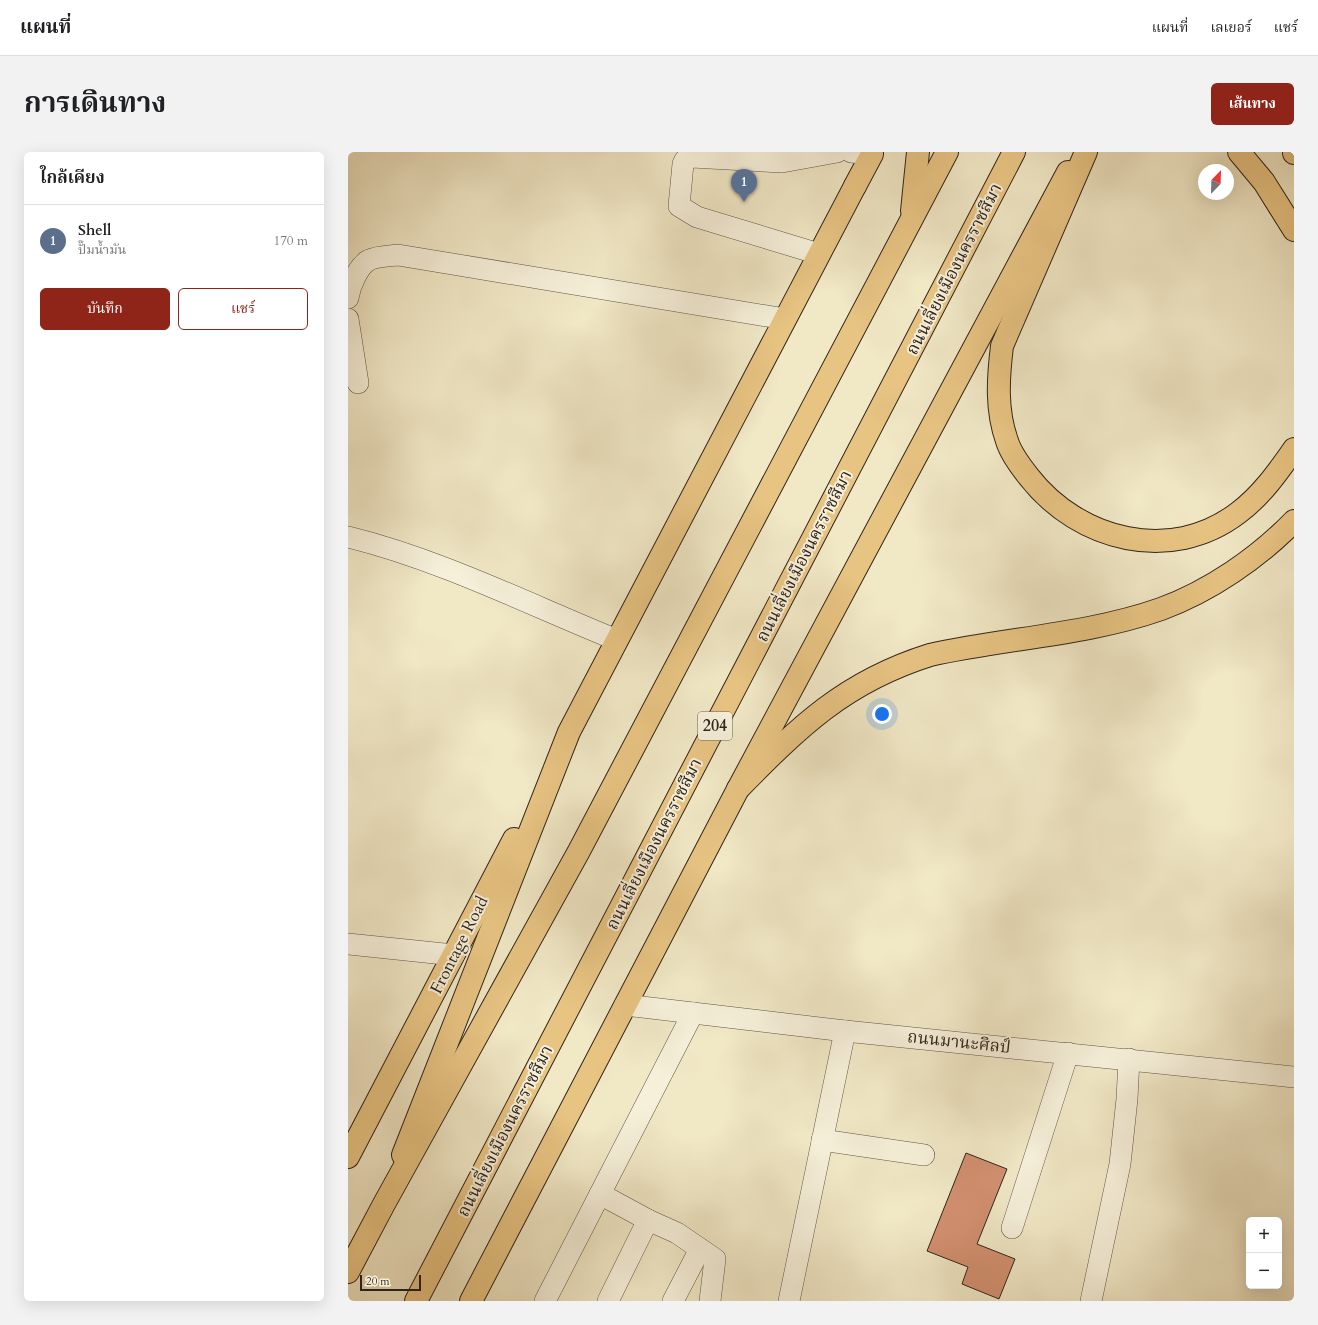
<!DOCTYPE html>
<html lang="th">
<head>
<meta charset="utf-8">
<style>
	:root { --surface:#fff; --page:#f2f2f2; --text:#202124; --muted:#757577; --line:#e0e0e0; --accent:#8f2418 }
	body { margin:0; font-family:Cardo,"Noto Serif Thai",serif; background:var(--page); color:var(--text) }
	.controls { position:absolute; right:12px; bottom:12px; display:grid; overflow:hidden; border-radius:6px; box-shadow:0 4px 16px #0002 }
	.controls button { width:36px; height:36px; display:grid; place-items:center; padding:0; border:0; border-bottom:1px solid var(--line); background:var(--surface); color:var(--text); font:20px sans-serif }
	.compass { position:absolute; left:850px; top:12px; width:36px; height:36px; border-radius:50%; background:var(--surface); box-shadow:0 4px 16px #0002; rotate:23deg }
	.scale { position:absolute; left:12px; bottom:10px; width:61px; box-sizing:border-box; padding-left:4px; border:2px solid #30241c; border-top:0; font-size:11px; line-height:14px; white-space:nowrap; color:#30241c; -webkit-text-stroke:3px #f6f0da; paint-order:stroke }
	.you { position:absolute; left:534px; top:562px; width:14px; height:14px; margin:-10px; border:3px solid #fff; border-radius:50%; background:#1a73e8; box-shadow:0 0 0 6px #1a73e833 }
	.badge { display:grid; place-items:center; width:26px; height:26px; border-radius:50%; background:var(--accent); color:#fff; font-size:13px; font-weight:700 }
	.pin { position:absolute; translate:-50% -33px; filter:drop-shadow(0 1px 2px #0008) }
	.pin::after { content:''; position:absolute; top:21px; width:14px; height:12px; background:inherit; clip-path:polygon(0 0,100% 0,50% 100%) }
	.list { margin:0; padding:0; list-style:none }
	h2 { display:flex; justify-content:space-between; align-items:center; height:52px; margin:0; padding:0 16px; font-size:17px }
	h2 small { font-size:13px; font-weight:400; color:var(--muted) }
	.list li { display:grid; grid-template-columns:26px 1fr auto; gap:12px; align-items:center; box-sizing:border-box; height:72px; padding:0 16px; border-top:1px solid var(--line) }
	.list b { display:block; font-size:15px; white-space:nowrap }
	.list p { margin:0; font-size:13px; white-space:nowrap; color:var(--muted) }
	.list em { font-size:13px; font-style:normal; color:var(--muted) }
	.actions { display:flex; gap:8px; padding:12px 16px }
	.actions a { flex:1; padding:9px 0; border:1px solid var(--accent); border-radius:6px; text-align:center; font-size:14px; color:var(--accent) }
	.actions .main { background:var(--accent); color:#fff }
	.map { position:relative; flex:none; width:946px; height:1149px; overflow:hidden; border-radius:6px }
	header { display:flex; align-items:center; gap:24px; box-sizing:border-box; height:56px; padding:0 20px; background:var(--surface); border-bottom:1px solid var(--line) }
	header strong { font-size:19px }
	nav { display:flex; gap:22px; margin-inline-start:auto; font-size:14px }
	.intro { display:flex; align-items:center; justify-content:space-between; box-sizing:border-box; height:96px; padding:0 24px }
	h1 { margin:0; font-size:28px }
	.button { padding:10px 18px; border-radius:6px; background:var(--accent); color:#fff; font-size:14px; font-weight:700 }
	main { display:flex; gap:24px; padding:0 24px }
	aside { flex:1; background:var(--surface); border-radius:6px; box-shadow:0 4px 16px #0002 }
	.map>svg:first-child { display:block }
</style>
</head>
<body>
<header>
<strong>แผนที่</strong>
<nav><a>แผนที่</a><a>เลเยอร์</a><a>แชร์</a></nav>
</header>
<div class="intro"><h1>การเดินทาง</h1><a class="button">เส้นทาง</a></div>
<main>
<aside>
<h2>ใกล้เคียง<small></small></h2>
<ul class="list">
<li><span class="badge" style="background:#5c6f8a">1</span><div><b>Shell</b><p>ปั๊มน้ำมัน</p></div><em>170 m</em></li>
</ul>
<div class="actions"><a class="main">บันทึก</a><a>แชร์</a></div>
</aside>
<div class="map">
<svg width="946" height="1149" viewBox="0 0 946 1149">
	<rect width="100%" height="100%" fill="#f1e8c6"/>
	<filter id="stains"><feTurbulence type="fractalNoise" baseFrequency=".005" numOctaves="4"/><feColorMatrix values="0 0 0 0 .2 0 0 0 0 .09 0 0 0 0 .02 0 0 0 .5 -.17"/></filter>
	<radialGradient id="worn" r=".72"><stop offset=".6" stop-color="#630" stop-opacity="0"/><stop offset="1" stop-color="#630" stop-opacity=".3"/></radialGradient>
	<!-- building -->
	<polygon fill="#d29070" stroke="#30241c" points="618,1001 659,1017 629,1092 667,1107 651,1147 614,1132 620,1115 579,1099"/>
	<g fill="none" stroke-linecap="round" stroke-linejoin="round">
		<defs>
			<g id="minor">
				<polyline points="503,0 524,2"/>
				<polyline points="471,102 349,65 331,54 335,12 337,8 344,5 434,10 489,0"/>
				<path d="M0,146c2,-12 10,-32 21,-38 8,-4 21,-4 29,-5l387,64"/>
				<polyline points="0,167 10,231"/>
				<path d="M0,385c93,23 180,67 269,103"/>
				<polyline points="0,792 106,803"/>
				<polyline points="277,853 497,879 946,925"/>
				<polyline points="474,988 576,1003"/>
				<polyline points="252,1042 300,1068 329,1081 367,1107 362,1149"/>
				<polyline points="664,1076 720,901"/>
				<polyline points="197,1149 345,861"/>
				<polyline points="260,1149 300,1068"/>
				<polyline points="325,1149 352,1097"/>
				<polyline points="441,1149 497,879"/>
				<polyline points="743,1149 772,1012 779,947 781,907"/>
			</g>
			<g id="major">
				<polyline points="55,1003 221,580 507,34"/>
				<polyline points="0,1005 166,687"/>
				<polyline points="123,1149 390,637 720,20"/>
			</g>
			<g id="highway">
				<path d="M738,0l-84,194c-4,33 -6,64 5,95 4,13 14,26 22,36 50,64 142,87 209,36 23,-17 40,-41 56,-64"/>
				<polyline points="891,0 916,30 946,78"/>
				<polyline points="946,0 946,1"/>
				<polyline points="507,34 524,2"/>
				<polyline points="564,59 570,0"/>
				<path d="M390,637c61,-62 106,-107 192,-134 76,-17 157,-20 231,-46 49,-18 97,-51 133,-88"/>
				<polyline points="0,1120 36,1052 231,699 599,0"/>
				<polyline points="68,1149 666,0"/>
			</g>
		</defs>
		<!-- minor casing -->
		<use href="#minor" stroke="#605546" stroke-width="22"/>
		<!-- major casing -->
		<use href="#major" stroke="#30241c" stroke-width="24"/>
		<!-- highway casing -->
		<use href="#highway" stroke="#30241c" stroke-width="24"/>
		<!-- minor -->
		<use href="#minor" stroke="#f6f0da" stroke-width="21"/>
		<!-- major -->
		<use href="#major" stroke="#e8c483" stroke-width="22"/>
		<!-- highway -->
		<use href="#highway" stroke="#e8c483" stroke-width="22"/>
	</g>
	<g text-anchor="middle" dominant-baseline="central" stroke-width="4" stroke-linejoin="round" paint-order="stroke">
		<!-- shield labels -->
		<rect fill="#f6f0da" stroke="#6b6155" stroke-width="1" x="350" y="560" width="34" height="28" rx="3"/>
		<g font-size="16" font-weight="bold" fill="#30241c">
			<text x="367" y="574">204</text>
		</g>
		<!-- street labels -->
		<g font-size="17" fill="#30241c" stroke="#f6f0da">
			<text transform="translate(606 117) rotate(-63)">ถนนเลี่ยงเมืองนครราชสีมา</text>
			<text transform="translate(456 404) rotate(-63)">ถนนเลี่ยงเมืองนครราชสีมา</text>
			<text transform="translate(306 692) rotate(-63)">ถนนเลี่ยงเมืองนครราชสีมา</text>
			<text transform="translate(111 793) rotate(-63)">Frontage Road</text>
			<text transform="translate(611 890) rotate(6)">ถนนมานะศิลป์</text>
			<text transform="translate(157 979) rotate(-63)">ถนนเลี่ยงเมืองนครราชสีมา</text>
		</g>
	</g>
	<rect width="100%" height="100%" filter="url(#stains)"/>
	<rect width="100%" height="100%" fill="url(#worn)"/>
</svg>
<div class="controls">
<button>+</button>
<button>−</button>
</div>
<svg class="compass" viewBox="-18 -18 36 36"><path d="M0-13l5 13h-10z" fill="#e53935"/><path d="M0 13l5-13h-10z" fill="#757577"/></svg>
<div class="scale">20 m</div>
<div class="you"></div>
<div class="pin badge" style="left:396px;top:50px;background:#5c6f8a">1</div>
</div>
</main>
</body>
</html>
